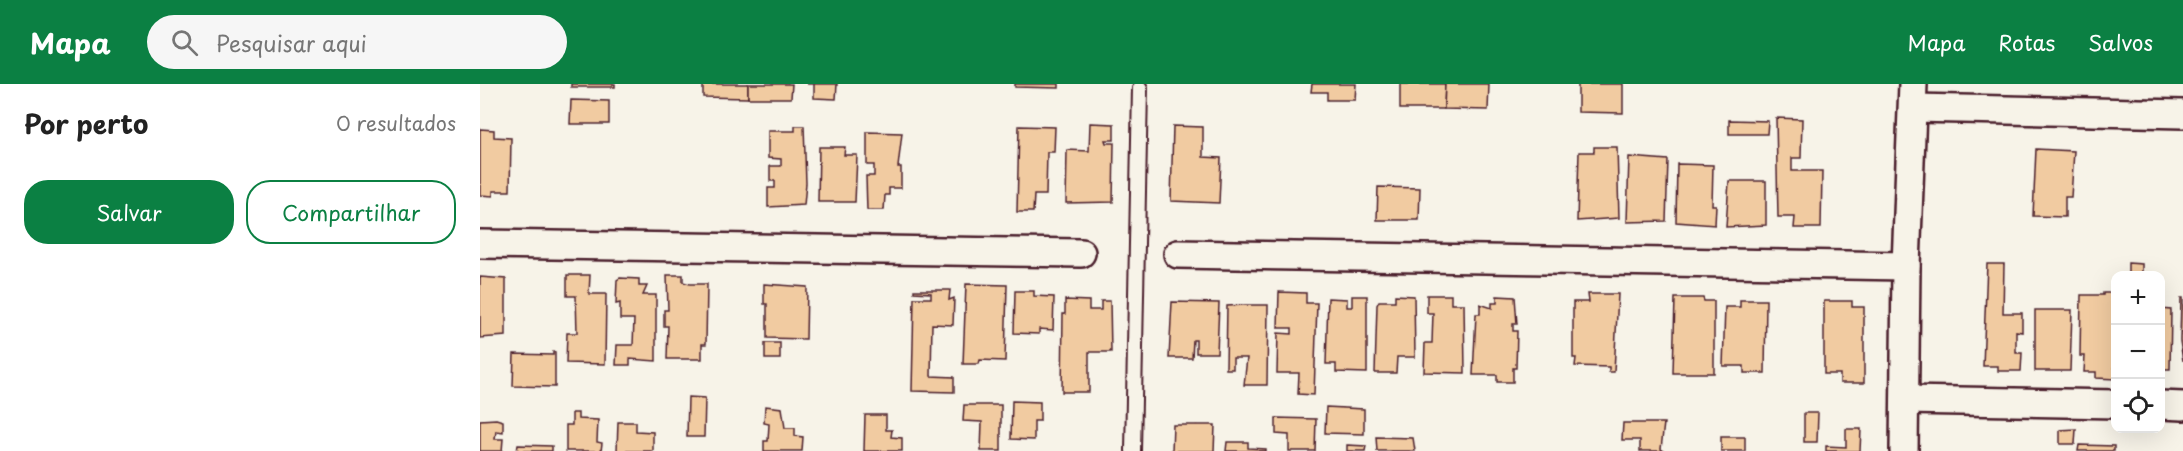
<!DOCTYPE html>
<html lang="pt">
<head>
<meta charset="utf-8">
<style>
	:root { --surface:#fff; --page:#f6f6f6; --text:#222; --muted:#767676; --line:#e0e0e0; --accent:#0b8043 }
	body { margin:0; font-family:"Playpen Sans",sans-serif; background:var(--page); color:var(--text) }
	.controls { position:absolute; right:18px; bottom:18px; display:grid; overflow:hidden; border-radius:12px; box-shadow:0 6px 24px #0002 }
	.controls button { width:54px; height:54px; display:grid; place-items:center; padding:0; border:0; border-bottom:2px solid var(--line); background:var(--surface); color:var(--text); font:30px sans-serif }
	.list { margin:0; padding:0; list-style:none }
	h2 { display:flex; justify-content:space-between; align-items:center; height:78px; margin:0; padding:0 24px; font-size:26px }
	h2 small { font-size:20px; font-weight:400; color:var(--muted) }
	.actions { display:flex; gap:12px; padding:18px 24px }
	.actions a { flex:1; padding:14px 0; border:2px solid var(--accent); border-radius:24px; text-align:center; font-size:21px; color:var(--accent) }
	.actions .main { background:var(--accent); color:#fff }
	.icon { flex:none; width:33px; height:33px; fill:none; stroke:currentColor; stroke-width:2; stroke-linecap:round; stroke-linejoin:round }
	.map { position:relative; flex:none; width:1703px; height:367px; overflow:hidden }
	header { display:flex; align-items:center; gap:36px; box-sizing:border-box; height:84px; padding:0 30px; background:var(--accent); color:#fff }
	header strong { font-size:28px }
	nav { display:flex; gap:33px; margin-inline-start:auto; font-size:21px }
	.search { width:420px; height:54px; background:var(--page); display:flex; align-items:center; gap:15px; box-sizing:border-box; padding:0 21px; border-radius:33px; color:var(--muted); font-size:22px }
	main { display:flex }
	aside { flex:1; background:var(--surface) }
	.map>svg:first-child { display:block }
</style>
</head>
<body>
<header>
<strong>Mapa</strong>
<div class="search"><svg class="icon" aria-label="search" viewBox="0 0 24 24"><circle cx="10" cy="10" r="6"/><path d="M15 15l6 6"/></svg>Pesquisar aqui</div>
<nav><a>Mapa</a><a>Rotas</a><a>Salvos</a></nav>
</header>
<main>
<aside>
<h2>Por perto<small>0 resultados</small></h2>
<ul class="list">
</ul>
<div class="actions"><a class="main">Salvar</a><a>Compartilhar</a></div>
</aside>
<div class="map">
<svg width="1703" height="367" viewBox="0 0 1703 367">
	<rect width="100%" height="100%" fill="#f7f3e8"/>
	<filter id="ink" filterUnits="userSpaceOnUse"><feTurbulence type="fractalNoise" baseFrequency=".0167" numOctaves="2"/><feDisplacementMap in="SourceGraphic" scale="12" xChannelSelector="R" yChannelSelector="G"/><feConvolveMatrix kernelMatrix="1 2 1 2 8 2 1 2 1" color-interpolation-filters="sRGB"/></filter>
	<g filter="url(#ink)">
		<!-- building -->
		<g fill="#f1cba1" stroke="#4a1f2b" stroke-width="1.5">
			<rect x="91" y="0" width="44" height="3"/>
			<polygon points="223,0 268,0 268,14 223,13"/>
			<polygon points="268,0 312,0 311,14 268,14"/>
			<polygon points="327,0 357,0 356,15 334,14 334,0"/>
			<polygon points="535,0 579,0 579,4 535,3"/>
			<polygon points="832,0 876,0 875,16 847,16 847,8 831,8"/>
			<polygon points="920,0 965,0 964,25 920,25"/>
			<polygon points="965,0 1009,0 1008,26 964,25"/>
			<polygon points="1098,0 1143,0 1143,29 1098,28"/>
			<polygon points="91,16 129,17 129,40 90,40"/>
			<polygon points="1296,34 1322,35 1321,74 1312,74 1312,87 1342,87 1341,144 1314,144 1315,133 1298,133"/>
			<polygon points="1249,36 1288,37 1287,50 1249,50"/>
			<polygon points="610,39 634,40 634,56 625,56 626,59 634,59 633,118 586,119 587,66 609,67"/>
			<polygon points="315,42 324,42 326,99 324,121 288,123 288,104 295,104 295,97 290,97 290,82 301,82 301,75 288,74 288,47 315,47"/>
			<polygon points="539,42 575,43 574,68 567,68 566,111 554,111 553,128 537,128"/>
			<polygon points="693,42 723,43 723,73 741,74 739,119 691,117"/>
			<polygon points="0,45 14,46 14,53 31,54 30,107 13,107 13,112 0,111"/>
			<polygon points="387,48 422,49 418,83 421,83 421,104 409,104 409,111 405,111 404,126 387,126 386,92 394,92 394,81 387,81"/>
			<polygon points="339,63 365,63 364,71 377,71 375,118 338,118"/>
			<polygon points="1114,63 1137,63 1139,134 1097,137 1099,68 1114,68"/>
			<polygon points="1556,65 1594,67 1591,113 1585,113 1585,133 1553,132"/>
			<polygon points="1149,73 1188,76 1186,137 1147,138"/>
			<polygon points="1197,80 1233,81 1232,121 1236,121 1235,141 1196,138"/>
			<polygon points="1249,97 1286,97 1286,141 1246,143"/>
			<polygon points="898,103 940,104 939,136 897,136"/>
			<polygon points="1648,179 1662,180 1662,192 1648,192"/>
			<polygon points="1507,180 1524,180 1523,229 1542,229 1542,248 1536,247 1536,269 1542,269 1541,287 1518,287 1518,282 1503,282"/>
			<polygon points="87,191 110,191 109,210 126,210 125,280 86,279 87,249 97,249 96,212 87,212"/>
			<polygon points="187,191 203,191 203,198 210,200 227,200 226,260 222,260 222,275 187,275 188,242 184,242 184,226 188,226"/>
			<polygon points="0,193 26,195 26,252 0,254"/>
			<polygon points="140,194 159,195 159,202 167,202 163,211 176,211 176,277 150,275 150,281 136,281 137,261 153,261 154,235 140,235 140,219 136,220 137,196"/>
			<polygon points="284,200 327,203 326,255 287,254 287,220 284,220"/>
			<polygon points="486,200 527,201 525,277 500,276 499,280 483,280"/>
			<polygon points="434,206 470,206 469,216 474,214 473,241 452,240 451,292 474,293 474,308 432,307 434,214 451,214 451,209 434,208"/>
			<polygon points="535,207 554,207 554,212 574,213 573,246 559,245 559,250 534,249"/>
			<polygon points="799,208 826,209 826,219 837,219 834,311 818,310 819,289 797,289 798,249 812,250 812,244 798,244"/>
			<polygon points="1623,209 1636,209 1636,272 1633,272 1636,295 1616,294 1616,288 1604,288 1605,272 1600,272 1601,211 1623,211"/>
			<polygon points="1108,210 1138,210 1134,288 1129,288 1129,283 1095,282 1096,274 1093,274 1093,218 1109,218"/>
			<polygon points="915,211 934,212 935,273 917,273 916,289 895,289 897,221 899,217 915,217"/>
			<polygon points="947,211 971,211 971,220 984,220 985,289 944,288 945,259 952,259 953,229 947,229"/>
			<polygon points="872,212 887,212 887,289 856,288 856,280 846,280 848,214 867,215 867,223 872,223"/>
			<polygon points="1017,212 1035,213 1037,240 1033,240 1033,247 1037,247 1036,284 1033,284 1033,298 1017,298 1017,291 993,291 996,230 1000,230 1000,220 1012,224 1012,219 1017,219"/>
			<polygon points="1195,214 1223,214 1224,217 1234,217 1234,289 1193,289"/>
			<polygon points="1701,214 1703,214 1703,277 1700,257"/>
			<polygon points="585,216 609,217 609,226 621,226 621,217 630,217 631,268 609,268 609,308 582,308 583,230 585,230"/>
			<polygon points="1260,216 1286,216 1285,289 1264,289 1264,282 1243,282 1245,223 1260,223"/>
			<polygon points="1344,217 1372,217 1372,223 1384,223 1384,299 1360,299 1360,290 1344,290"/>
			<polygon points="692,218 739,219 737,269 716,269 716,256 713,256 712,274 689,274"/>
			<polygon points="765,221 788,221 787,301 764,301 767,274 753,274 753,285 746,285 747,222"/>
			<polygon points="1680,225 1691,226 1690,285 1680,285"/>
			<polygon points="1555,226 1592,226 1590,287 1555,287"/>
			<rect x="285" y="259" width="15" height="16"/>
			<polygon points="73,268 75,268 75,303 33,302 34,270 73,271"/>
			<polygon points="208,313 225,314 224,353 207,353"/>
			<polygon points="532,317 560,318 560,337 554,337 554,356 531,355"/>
			<polygon points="484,321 521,321 521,367 501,367 502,338 483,337"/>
			<polygon points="285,322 302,324 305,344 315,344 315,352 323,353 322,367 284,367 284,357 288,357 289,340 284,339"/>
			<polygon points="846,323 884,325 884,350 845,349"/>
			<polygon points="92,329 98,329 98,335 118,336 117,358 122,359 121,367 86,367 86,341 92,341"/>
			<polygon points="1324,329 1338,329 1337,358 1324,358"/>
			<polygon points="385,331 406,331 406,346 412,346 411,353 422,354 422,367 384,367"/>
			<polygon points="796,334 836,335 835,367 809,367 809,351 796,350"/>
			<polygon points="16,335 23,337 23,348 16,347 15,355 23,355 22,367 0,367 0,336"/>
			<polygon points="138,338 156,338 156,347 173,348 173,367 137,367"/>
			<polygon points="1143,339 1184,339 1181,365 1184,367 1160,367 1160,356 1142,356"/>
			<polygon points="693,341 735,341 734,367 692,367"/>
			<polygon points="1366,345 1381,345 1380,367 1346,367 1346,362 1366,363"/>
			<polygon points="1596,345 1595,360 1580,360 1580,346"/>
			<polygon points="896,353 933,354 935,367 897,367"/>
			<rect x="1241" y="353" width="24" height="14"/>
			<polygon points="747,358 768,358 768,364 786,365 786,367 746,367"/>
			<polygon points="38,361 72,362 72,367 37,367"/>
			<polygon points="867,361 886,362 885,367 867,367"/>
			<polygon points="1599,361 1634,362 1634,367 1598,367"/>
		</g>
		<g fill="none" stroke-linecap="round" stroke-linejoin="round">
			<defs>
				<polyline id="lane" points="653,367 660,4"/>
				<g id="street">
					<polyline points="1434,24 1703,30"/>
					<polyline points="0,160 601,169"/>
					<polyline points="698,170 1426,182"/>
					<polyline points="1425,316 1636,320"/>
					<polyline points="1680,321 1703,322"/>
					<polyline points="1424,367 1426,182 1433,0"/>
				</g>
			</defs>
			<!-- lane casing -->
			<use href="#lane" stroke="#4a1f2b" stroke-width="18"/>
			<!-- street casing -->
			<use href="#street" stroke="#4a1f2b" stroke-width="32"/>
			<!-- lane -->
			<use href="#lane" stroke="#f7f3e8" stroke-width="14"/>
			<!-- street -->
			<use href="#street" stroke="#f7f3e8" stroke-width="27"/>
		</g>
	</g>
</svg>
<div class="controls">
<button>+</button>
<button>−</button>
<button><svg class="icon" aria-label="locate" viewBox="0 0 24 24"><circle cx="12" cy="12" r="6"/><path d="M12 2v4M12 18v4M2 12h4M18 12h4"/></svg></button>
</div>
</div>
</main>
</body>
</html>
